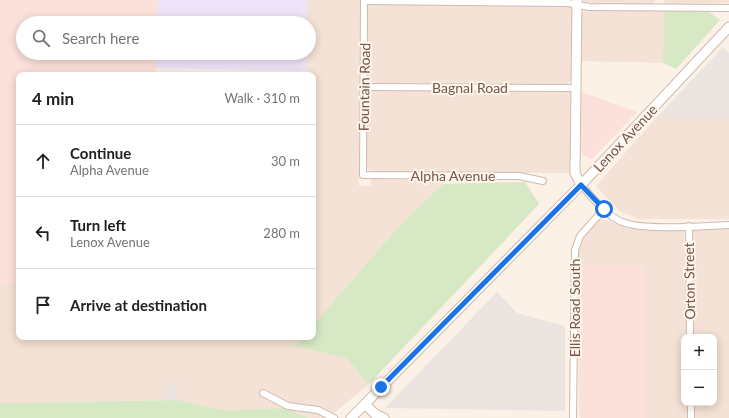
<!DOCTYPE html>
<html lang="en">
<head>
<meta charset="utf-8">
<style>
	:root { --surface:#fff; --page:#f2f2f2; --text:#202124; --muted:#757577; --line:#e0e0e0 }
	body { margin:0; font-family:Lato,sans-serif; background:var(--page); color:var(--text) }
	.controls { position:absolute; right:12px; bottom:12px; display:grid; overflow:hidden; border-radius:8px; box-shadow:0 2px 10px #0003 }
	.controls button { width:36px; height:36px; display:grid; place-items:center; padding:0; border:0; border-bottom:1px solid var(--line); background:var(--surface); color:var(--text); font:20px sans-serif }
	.stop { position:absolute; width:12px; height:12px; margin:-9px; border:3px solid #1a73e8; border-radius:50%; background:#fff }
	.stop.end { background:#1a73e8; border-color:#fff; box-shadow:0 1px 4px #0008 }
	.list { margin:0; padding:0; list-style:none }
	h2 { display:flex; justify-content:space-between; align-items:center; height:52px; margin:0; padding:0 16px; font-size:17px }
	h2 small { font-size:13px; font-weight:400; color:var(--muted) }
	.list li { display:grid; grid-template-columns:26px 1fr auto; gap:12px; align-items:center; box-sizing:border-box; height:72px; padding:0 16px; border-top:1px solid var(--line) }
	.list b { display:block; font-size:15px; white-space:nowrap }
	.list p { margin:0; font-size:13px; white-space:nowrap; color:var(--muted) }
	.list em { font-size:13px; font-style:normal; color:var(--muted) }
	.icon { flex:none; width:22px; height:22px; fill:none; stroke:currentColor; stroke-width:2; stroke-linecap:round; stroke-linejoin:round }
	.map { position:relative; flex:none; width:729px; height:418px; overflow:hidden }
	.search { position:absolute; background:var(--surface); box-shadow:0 2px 10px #0003; left:16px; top:16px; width:300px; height:44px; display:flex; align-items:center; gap:10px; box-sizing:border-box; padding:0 14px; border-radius:22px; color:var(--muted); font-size:15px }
	.panel { position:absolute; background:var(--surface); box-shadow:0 2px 10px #0003; left:16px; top:72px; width:300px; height:268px; border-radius:8px }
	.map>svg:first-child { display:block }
</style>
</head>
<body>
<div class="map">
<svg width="729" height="418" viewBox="0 0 729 418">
	<rect width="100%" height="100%" fill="#fbf1e6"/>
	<!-- residential -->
	<g fill="#f3e2d5">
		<polygon points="307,0 360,0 359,186 371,186 371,179 442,180 443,184 403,222 313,325 313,75 307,75 309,23 307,23"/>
		<polygon points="582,0 656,0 652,4 587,3"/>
		<polygon points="663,0 729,0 729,3 665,4"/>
		<polygon points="369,4 571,6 573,9 572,79 566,84 374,83 370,82 366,77 367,7"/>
		<polygon points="587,10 664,10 663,63 581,61 581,13"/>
		<polygon points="373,89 565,90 570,92 572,94 570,173 379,173 369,170 365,167 366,95"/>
		<polygon points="656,118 729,118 729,219 639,219 620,211 596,186"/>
		<polygon points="600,220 606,220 628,229 681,229 684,231 687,337 684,337 684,403 689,403 689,415 687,418 644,418 644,266 577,266 579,247 584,237"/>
		<polygon points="729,228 729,418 695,418 693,403 714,403 714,337 693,337 691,232 696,229"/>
		<polygon points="0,284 19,284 19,337 303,337 296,346 347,358 368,385 328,418 308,418 284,408 221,410 178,400 178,381 165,389 165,400 0,403"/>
	</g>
	<!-- commercial -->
	<g fill="#fbe1da">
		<polygon points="0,0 158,0 157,23 23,23 23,53 156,53 156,75 19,75 19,284 0,284"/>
		<polygon points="579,91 637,112 592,159 583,155 581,151"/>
		<polygon points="577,266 644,266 644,418 581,418 579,415"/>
	</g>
	<!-- industrial -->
	<g fill="#ece4e0">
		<polygon points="723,47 729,53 729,118 656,118"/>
		<polygon points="497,292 517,313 565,326 565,411 385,408"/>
		<polygon points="178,381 178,400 165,400 165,389"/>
	</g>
	<!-- education -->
	<g fill="#eee3f8">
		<polygon points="158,0 307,0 307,23 157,23"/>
		<polygon points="156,53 307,53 307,71 156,68"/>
	</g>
	<!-- green -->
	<g fill="#d7e8c5">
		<polygon points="664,10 709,12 720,20 676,69 663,63"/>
		<polygon points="525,182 539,204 368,385 347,358 295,346 303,337 313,337 313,325 403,222 443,184"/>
		<polygon points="178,400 221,410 285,408 308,418 0,418 0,403"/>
	</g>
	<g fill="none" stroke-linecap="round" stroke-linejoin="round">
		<defs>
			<g id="street">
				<polyline points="364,0 363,175 519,176 543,181"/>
				<polyline points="364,1 568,3 589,7 729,8"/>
				<polyline points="364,87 575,88"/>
				<path d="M581,185c10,11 27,32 41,37 23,9 80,4 107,3"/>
				<polyline points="689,226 690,337"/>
				<polyline points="263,393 288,406 318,410 334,418"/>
				<polyline points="691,403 691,418"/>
				<polyline points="573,418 575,250 580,236 604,209"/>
			</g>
			<g id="secondary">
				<polyline points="577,0 575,173 581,185"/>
				<polyline points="365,404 375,414 384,418"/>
				<polyline points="351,418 581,185 729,27"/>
			</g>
		</defs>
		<!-- street casing -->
		<use href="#street" stroke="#cfbab0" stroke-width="8"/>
		<!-- secondary casing -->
		<use href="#secondary" stroke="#d1b9ad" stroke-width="11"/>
		<!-- street -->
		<use href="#street" stroke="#fff" stroke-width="6"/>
		<!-- secondary -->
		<use href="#secondary" stroke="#fff" stroke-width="9"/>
	</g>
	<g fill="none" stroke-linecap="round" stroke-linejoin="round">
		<!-- route -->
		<polyline stroke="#1a73e8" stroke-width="5" points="381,387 581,185 604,209"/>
	</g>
	<g text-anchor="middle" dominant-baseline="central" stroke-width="4" stroke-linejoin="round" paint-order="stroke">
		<!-- street labels -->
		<g font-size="14" fill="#74564c" stroke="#fef5ec">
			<text transform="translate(364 87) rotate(-89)">Fountain Road</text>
			<text x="470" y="87">Bagnal Road</text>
			<text transform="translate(625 138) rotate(-47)">Lenox Avenue</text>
			<text x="453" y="175">Alpha Avenue</text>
			<text transform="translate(689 281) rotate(-91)">Orton Street</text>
			<text transform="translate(574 308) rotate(-90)">Ellis Road South</text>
		</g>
	</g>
</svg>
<div class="controls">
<button>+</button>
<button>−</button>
</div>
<div class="stop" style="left:604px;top:209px"></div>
<div class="stop end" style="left:381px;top:387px"></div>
<div class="search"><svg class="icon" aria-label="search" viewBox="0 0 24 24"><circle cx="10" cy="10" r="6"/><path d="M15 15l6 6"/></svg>Search here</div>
<section class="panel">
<h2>4 min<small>Walk · 310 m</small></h2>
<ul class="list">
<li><svg class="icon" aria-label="ahead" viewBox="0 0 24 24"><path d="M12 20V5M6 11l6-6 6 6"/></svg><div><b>Continue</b><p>Alpha Avenue</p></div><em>30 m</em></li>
<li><svg class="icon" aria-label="left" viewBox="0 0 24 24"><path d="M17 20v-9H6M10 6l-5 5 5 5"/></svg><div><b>Turn left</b><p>Lenox Avenue</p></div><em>280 m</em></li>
<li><svg class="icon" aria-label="arrive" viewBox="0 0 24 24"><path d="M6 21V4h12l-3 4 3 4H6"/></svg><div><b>Arrive at destination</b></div></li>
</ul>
</section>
</div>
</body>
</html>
